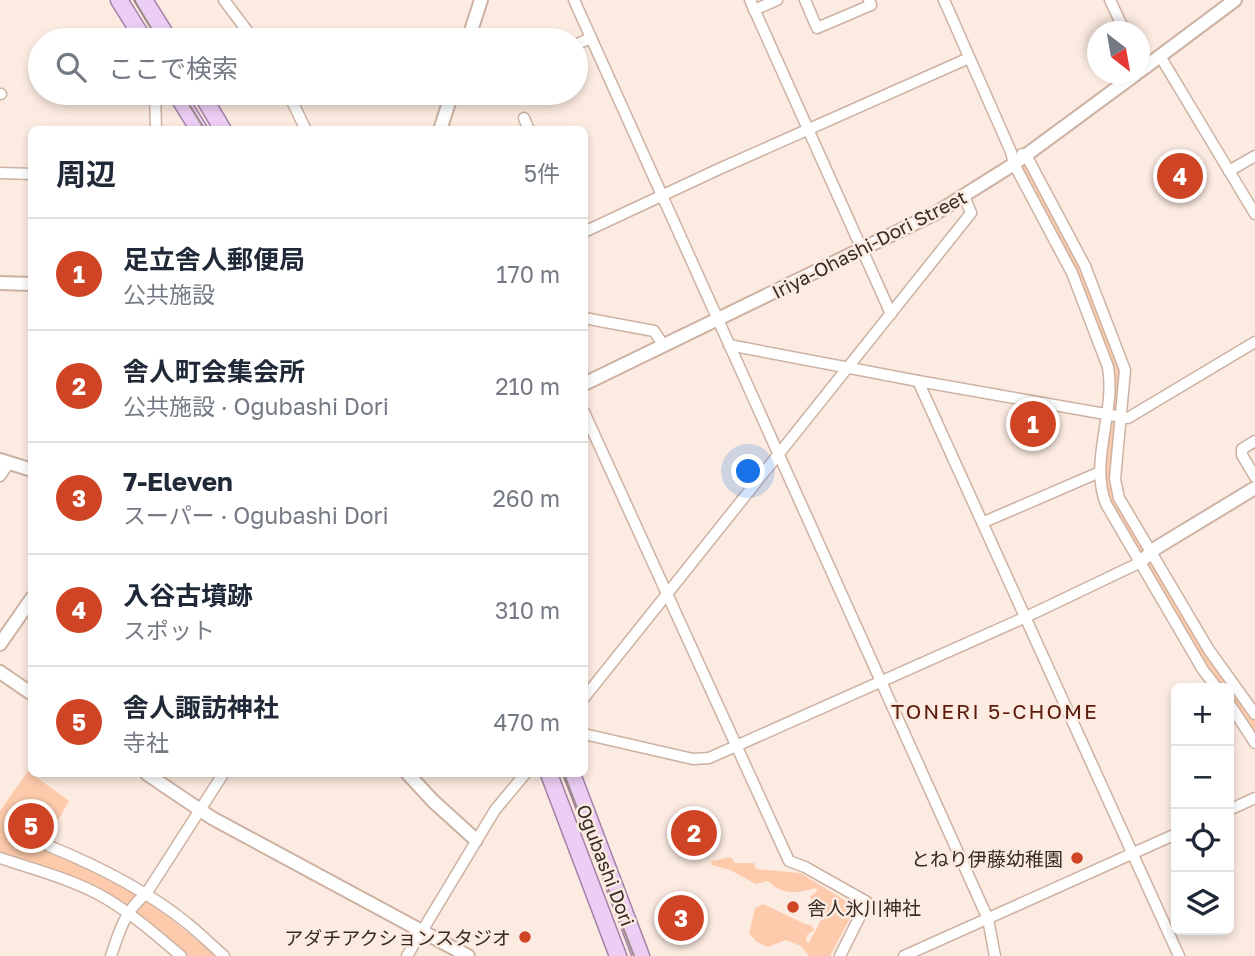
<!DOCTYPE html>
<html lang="ja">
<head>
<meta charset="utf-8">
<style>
	:root { --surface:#fff; --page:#f2f2f3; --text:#1f2937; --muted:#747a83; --line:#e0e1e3; --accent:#ce4425 }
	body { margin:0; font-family:"Golos Text","Noto Sans JP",sans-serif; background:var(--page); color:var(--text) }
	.controls { position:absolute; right:21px; bottom:21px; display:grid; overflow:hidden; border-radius:10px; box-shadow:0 4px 10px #0003 }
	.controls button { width:63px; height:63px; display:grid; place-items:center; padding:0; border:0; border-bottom:2px solid var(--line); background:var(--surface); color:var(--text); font:35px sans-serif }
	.compass { position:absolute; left:1087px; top:21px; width:63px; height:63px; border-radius:50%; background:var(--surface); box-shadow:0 4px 10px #0003; rotate:149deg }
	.you { position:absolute; left:749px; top:472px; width:24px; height:24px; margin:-18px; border:5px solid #fff; border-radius:50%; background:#1a73e8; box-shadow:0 0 0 10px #1a73e833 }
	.badge { display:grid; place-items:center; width:46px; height:46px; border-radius:50%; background:var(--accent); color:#fff; font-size:23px; font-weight:700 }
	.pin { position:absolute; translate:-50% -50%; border:4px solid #fff; box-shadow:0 2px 7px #0006 }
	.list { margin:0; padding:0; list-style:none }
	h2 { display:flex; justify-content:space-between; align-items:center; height:91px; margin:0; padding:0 28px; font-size:30px }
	h2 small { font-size:23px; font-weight:400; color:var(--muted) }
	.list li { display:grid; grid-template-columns:46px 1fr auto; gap:21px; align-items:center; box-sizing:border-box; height:112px; padding:0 28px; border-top:2px solid var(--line) }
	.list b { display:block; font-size:26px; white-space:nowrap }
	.list p { margin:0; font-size:23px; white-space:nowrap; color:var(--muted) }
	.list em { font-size:23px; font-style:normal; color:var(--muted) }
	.icon { flex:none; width:38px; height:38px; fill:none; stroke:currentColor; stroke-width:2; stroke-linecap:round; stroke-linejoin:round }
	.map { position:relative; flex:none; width:1255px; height:956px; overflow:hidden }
	.search { position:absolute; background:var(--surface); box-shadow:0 4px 10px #0003; left:28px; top:28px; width:560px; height:77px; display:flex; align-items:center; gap:18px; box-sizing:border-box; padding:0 24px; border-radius:38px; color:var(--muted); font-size:26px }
	.panel { position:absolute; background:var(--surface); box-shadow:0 4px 10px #0003; left:28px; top:126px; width:560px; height:651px; border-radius:10px }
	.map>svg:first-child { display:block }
</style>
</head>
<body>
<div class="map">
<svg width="1255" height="956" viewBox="0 0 1255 956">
	<rect width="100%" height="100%" fill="#fcebe1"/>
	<!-- green -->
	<g fill="#fdcbac">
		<polygon points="1027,164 1083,269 1118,362 1122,380 1113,488 1255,720 1255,735 1229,696 1229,688 1223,688 1201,660 1109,504 1104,489 1112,367 1020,169"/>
		<path d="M28,771l41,30 -19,34 -2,11c27,19 58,30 86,47 29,18 55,41 82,63h-27l-69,-53 -120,-51v-41z"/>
		<path d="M731,857l4,6h19l2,6 44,4 56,34 -26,49h-21l-8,-10 -15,-6 -18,7 -11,-5 -8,-8 6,-26 8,-4 42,20 6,1 3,5 -7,5 -1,6 3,2 14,-27 -13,-19 8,-7 -3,-2c-19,6 -33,7 -47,-7l-12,3 -26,-14 -18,-5 -1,-4z"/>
	</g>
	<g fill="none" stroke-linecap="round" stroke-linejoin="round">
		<defs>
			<g id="minor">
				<polyline points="224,0 254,40"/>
				<polyline points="574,0 988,919 995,956"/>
				<polyline points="750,0 891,314"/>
				<polyline points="805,0 817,28 871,5 869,0"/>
				<path d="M944,0l67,152 3,12 58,109 36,94c8,45 -19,94 -2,137l97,166 14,18"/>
				<polyline points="1110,0 1125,32"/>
				<polyline points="754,10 777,0"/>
				<polyline points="576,45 590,38"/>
				<polyline points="1160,56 1255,214"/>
				<polyline points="155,93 156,130"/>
				<polyline points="288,93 306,130"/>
				<polyline points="0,94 1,94"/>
				<polyline points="452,94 462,97 471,93"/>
				<polyline points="524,118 529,130"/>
				<polyline points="1022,154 1026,155 1085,266 1125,370 1115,479 1119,498 1209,650 1255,714"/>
				<polyline points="1229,171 1255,156"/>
				<polyline points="0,173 32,174"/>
				<polyline points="584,232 719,169 969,58"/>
				<polyline points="584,318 654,331 664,346"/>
				<polyline points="729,345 918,381"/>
				<polyline points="584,412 789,861 805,867 867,902 840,956"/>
				<polyline points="1255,441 1242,449 1242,455 1255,477"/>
				<polyline points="0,476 9,463"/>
				<polyline points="984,522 1100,472"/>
				<polyline points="584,698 971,213 964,196"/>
				<polyline points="1229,703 1255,743"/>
				<polyline points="584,734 693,759 709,758 1026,617 1139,563"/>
				<polyline points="1229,810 1255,798"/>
				<path d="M49,846c49,20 97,44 138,77 13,11 25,22 37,33"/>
				<path d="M0,858c32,11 68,20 98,36 30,16 57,40 83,62"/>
				<path d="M111,956c8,-24 14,-46 35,-62l77,-120"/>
				<polyline points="407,956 495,810 525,774"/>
				<polyline points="904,956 1176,834"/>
				<polyline points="1179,956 918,381 1128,418 1255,342"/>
			</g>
			<g id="tertiary">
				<polyline points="468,40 481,0"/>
				<polyline points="1140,71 1235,0"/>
				<polyline points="440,130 452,93"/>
				<polyline points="0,283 32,284"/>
				<polyline points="584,384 936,213 1014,164 1136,74"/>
				<polyline points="0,460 32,470"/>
				<polyline points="1139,563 1156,548 1255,488"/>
				<polyline points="0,644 32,598"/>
				<polyline points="0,672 32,694"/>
				<polyline points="147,774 212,818 468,956"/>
				<polyline points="408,774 433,801 476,840"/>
			</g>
			<g id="primary">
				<polyline points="119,0 144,40"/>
				<polyline points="144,0 169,40"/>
				<polyline points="176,93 199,130"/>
				<polyline points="201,93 223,130"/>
				<polyline points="549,774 618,956"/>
				<polyline points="572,774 641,956"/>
			</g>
		</defs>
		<!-- minor casing -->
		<use href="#minor" stroke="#cdb2a2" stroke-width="13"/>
		<!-- tertiary casing -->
		<use href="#tertiary" stroke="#cdb2a2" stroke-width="16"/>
		<!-- primary casing -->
		<use href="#primary" stroke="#a480a7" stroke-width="19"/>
		<!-- minor -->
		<use href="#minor" stroke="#fff" stroke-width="10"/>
		<!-- tertiary -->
		<use href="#tertiary" stroke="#fff" stroke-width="12"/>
		<!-- primary -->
		<use href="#primary" stroke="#eccef4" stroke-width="16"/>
		<!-- tram -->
		<g stroke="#9b8d85" stroke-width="2">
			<polyline points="134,0 158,40"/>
			<polyline points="182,93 205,130"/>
			<polyline points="564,774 634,956"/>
		</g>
	</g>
	<!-- markers -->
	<g fill="#ce4425" stroke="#fcebe1" stroke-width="2.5">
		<circle cx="1077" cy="858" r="7"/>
		<circle cx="793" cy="907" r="7"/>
		<circle cx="525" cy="937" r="7"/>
	</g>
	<g text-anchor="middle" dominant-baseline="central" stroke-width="5" stroke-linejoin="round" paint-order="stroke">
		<!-- street labels -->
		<g font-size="19" fill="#362b25" stroke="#fcebe1">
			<text transform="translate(869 244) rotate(-27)">Iriya-Ohashi-Dori Street</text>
			<text transform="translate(606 865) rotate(69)">Ogubashi Dori</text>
		</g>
		<!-- poi labels -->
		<g font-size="19" fill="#362b25" stroke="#fcebe1" text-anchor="end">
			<text x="1063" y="858">とねり伊藤幼稚園</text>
			<text x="807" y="907" text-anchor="start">舎人氷川神社</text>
			<text x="511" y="937">アダチアクションスタジオ</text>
		</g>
		<!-- neighbourhood labels -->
		<g font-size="21" letter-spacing="2" fill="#5c1a0b" stroke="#fcebe1">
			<text x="995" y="711">TONERI 5-CHOME</text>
		</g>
	</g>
</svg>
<div class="controls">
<button>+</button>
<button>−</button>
<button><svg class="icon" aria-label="locate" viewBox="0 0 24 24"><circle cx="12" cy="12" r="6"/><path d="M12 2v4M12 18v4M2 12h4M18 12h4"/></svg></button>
<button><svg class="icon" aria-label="layers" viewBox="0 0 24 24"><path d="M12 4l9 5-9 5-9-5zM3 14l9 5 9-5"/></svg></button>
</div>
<svg class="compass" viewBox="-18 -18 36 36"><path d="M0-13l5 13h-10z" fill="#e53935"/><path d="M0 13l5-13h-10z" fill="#747a83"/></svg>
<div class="you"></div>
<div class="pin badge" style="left:1033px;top:424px">1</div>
<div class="pin badge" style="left:694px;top:833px">2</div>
<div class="pin badge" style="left:681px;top:918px">3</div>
<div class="pin badge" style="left:1180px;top:176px">4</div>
<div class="pin badge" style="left:31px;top:826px">5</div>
<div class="search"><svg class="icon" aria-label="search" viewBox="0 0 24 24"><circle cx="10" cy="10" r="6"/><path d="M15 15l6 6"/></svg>ここで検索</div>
<section class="panel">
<h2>周辺<small>5件</small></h2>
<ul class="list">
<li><span class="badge">1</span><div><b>足立舎人郵便局</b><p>公共施設</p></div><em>170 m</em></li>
<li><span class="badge">2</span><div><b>舎人町会集会所</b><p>公共施設 · Ogubashi Dori</p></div><em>210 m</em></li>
<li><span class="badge">3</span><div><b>7-Eleven</b><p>スーパー · Ogubashi Dori</p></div><em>260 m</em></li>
<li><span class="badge">4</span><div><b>入谷古墳跡</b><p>スポット</p></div><em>310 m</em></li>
<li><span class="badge">5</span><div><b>舎人諏訪神社</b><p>寺社</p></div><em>470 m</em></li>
</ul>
</section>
</div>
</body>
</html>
